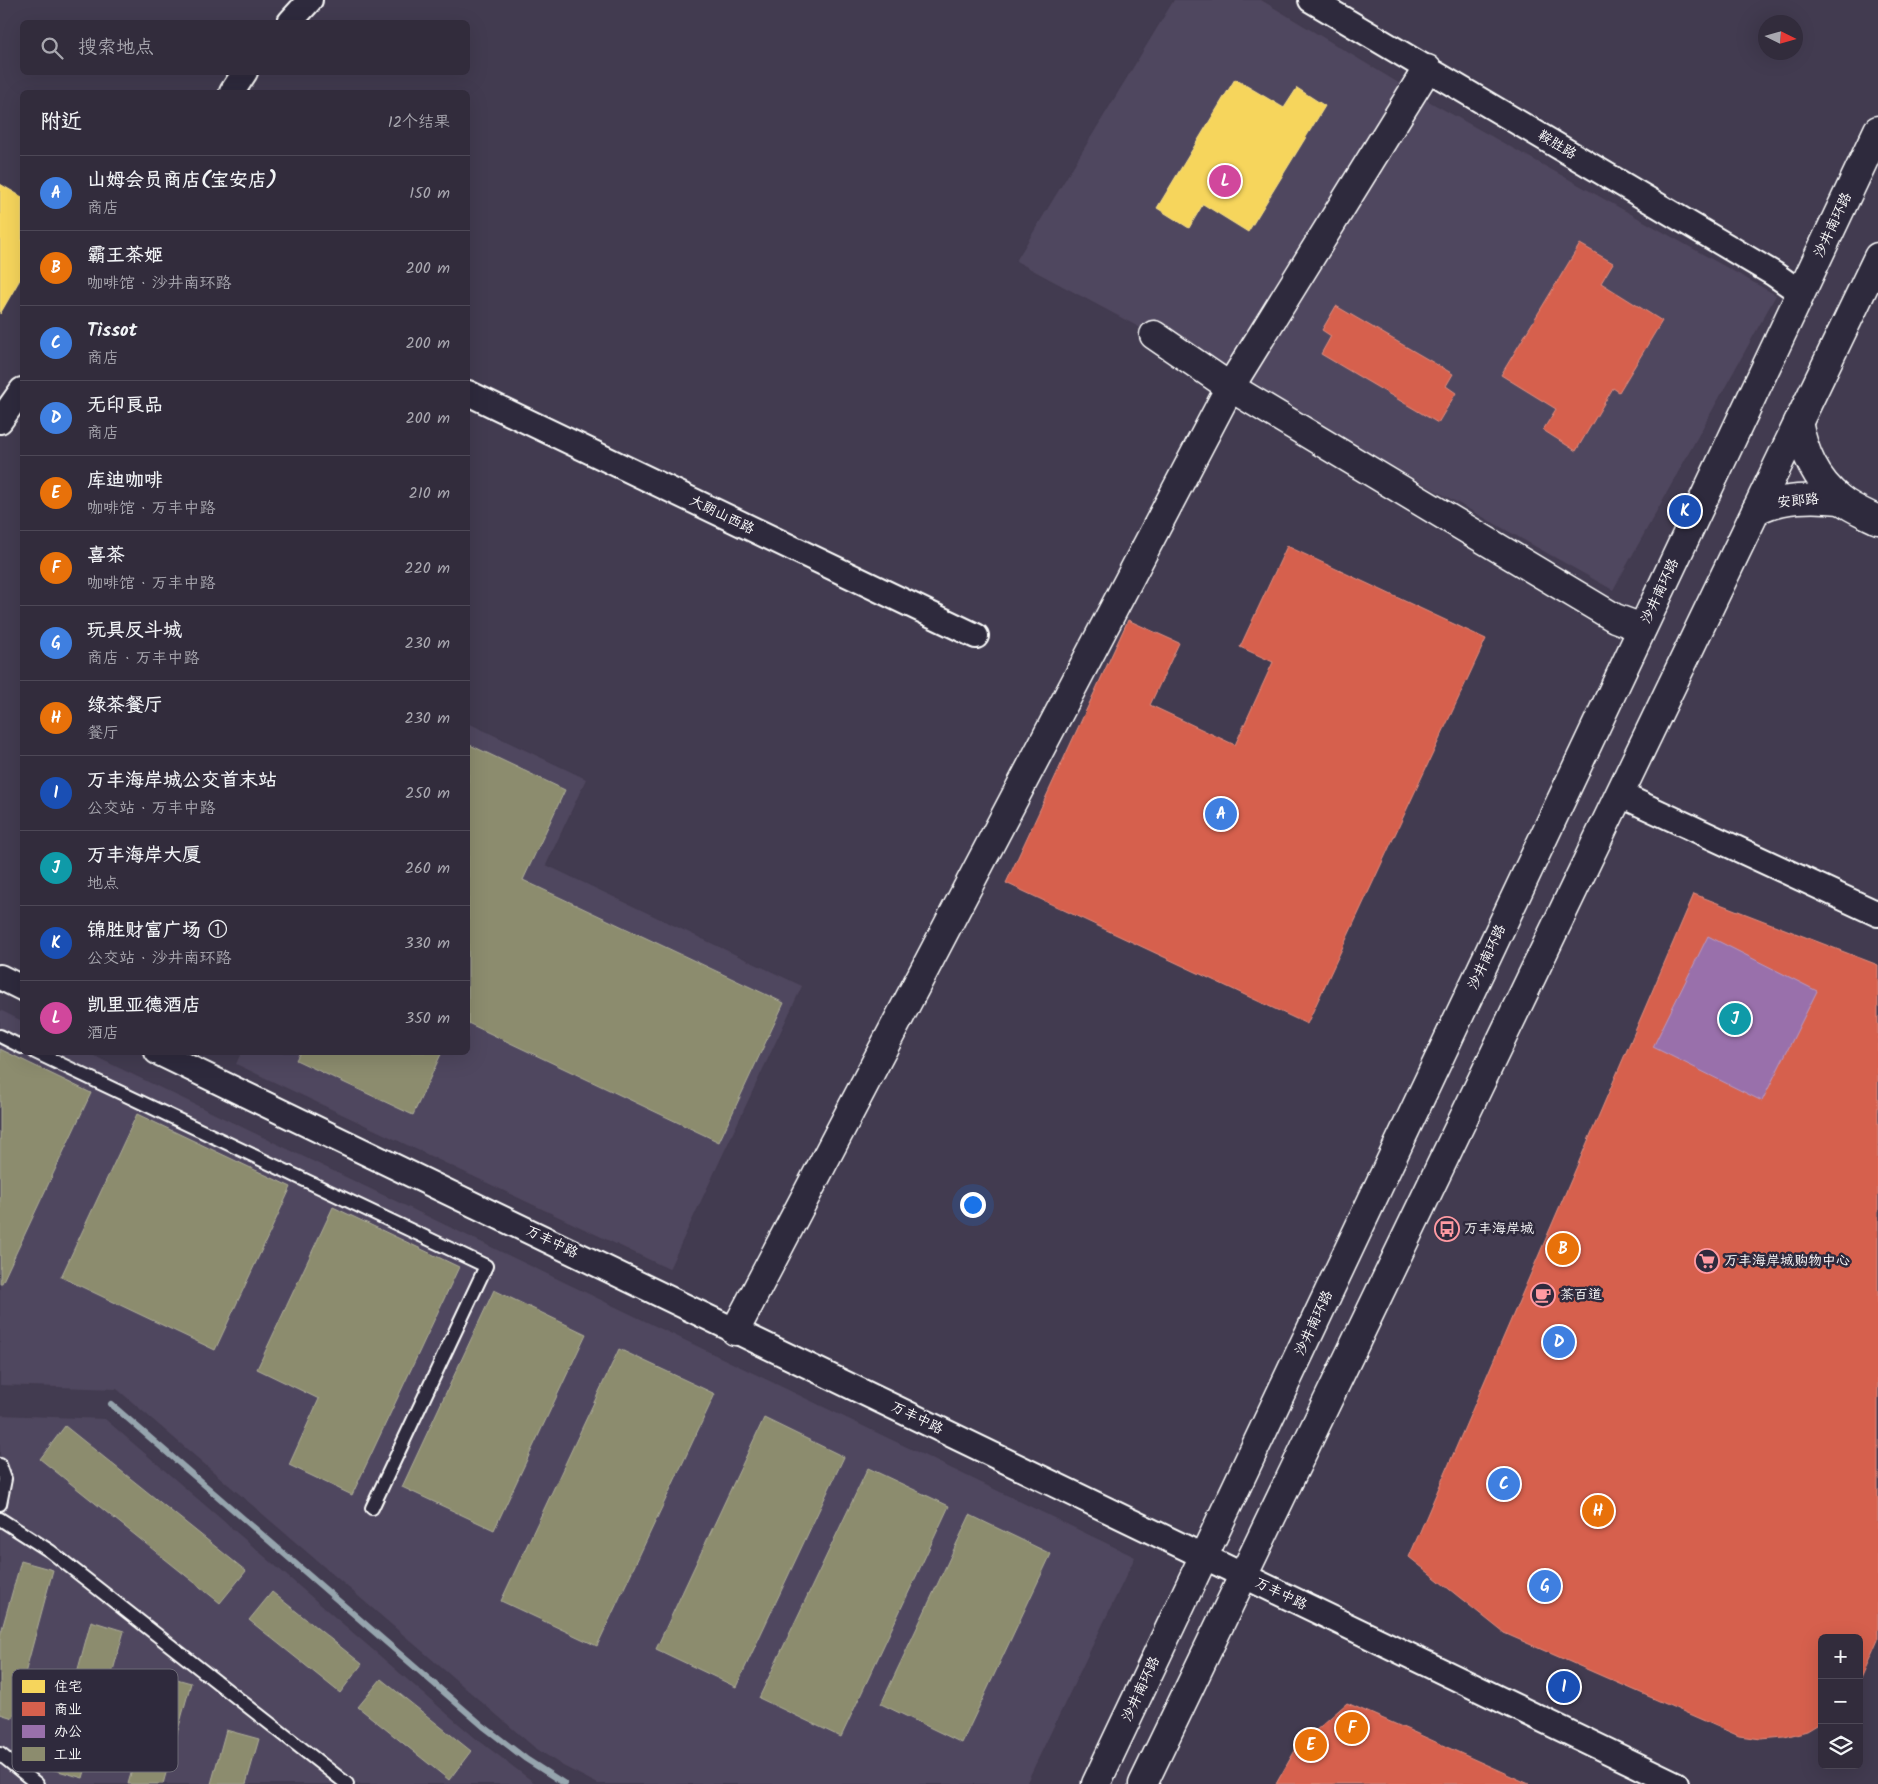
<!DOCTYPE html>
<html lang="zh">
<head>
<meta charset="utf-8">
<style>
	:root { --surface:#322c3c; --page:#3d3847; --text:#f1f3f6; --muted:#a8a7af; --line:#4d4856; --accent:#e69b98 }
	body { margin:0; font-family:Kalam,"LXGW WenKai TC",sans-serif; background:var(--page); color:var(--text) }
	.controls { position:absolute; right:15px; bottom:15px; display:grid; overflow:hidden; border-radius:8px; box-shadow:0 5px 20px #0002 }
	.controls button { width:45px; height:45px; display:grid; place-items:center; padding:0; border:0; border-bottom:1px solid var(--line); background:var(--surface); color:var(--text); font:25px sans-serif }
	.compass { position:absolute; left:1758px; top:15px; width:45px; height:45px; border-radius:50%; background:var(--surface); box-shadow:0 5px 20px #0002; rotate:95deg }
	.you { position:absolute; left:972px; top:1204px; width:18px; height:18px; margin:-12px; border:4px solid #fff; border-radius:50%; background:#1a73e8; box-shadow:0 0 0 8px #1a73e833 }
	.badge { display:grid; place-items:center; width:32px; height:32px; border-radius:50%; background:var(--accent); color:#fff; font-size:16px; font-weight:700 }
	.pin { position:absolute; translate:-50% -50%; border:2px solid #fff; box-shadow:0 1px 5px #0006 }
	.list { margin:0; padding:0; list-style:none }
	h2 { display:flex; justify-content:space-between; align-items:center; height:65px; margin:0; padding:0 20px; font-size:21px }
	h2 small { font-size:16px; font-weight:400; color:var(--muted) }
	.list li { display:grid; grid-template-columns:32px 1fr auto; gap:15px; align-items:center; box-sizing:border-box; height:75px; padding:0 20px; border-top:1px solid var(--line) }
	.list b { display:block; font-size:19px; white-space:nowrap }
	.list p { margin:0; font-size:16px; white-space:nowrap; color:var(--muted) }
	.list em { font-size:16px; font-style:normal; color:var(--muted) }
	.icon { flex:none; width:28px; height:28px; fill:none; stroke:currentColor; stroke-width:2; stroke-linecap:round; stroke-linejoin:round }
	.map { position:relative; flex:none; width:1878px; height:1784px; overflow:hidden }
	.search { position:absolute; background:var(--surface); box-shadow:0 5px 20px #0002; left:20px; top:20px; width:450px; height:55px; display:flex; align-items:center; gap:12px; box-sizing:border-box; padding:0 18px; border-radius:8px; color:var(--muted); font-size:19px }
	.panel { position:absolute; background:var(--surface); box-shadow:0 5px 20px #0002; left:20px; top:90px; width:450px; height:965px; border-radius:8px }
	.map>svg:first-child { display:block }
</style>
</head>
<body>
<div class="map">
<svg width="1878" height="1784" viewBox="0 0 1878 1784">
	<rect width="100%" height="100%" fill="#423b50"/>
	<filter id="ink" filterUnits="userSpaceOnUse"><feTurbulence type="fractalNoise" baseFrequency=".02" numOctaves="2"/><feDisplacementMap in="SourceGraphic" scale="10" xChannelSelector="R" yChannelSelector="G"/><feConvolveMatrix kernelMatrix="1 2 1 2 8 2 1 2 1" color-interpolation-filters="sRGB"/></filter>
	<g filter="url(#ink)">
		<!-- built -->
		<g fill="#50475e">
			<polygon points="1174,0 1261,0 1430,102 1776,295 1613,590 1267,396 1016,261"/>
			<polygon points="468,723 586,779 546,865 802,986 669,1269 236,1064 241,1053 468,1052"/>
			<polygon points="0,1010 22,1021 22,1052 88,1053 1135,1557 1026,1784 598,1784 563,1766 534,1747 117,1389 0,1385"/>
			<polygon points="0,1415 105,1419 474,1737 536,1784 0,1784"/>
		</g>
		<!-- homes -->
		<g fill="#f6d55c" stroke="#f9e28d">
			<polygon points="1235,79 1284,108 1297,88 1325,106 1248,232 1203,204 1189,228 1157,208"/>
			<polygon points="0,184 22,197 22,276 0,314"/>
			<polygon points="1583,1237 1604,1246 1586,1285 1604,1294 1615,1271 1624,1276 1595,1340 1585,1335 1593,1317 1575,1309 1567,1324 1558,1320 1547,1343 1533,1337 1546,1309 1552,1312 1571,1273 1567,1271"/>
			<polygon points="1869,1318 1878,1322 1878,1356 1862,1389 1873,1394 1861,1420 1828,1403 1841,1375 1827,1368 1824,1375 1801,1364 1819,1325 1842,1336 1839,1344 1853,1351"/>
			<polygon points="1512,1377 1527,1384 1509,1424 1536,1436 1547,1413 1555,1417 1526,1479 1518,1475 1526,1457 1507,1448 1488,1489 1465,1478 1483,1440 1488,1442 1505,1406 1499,1404"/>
			<polygon points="1811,1521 1878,1553 1878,1576 1858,1566 1848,1587 1865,1596 1858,1611 1802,1583 1811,1566 1831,1576 1840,1557 1803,1538"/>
			<polygon points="1565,1576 1619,1602 1609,1622 1586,1611 1576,1631 1611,1648 1603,1664 1522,1625 1535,1597 1561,1610 1566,1601 1556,1596"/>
			<polygon points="1674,1630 1731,1658 1720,1679 1705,1672 1698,1687 1722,1699 1713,1717 1635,1680 1642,1667 1672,1681 1683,1659 1665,1651"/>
			<polygon points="1317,1777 1322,1784 1305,1784"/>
		</g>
		<!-- shops -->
		<g fill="#d6604d" stroke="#e29082">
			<polygon points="1580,244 1613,263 1601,283 1662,321 1619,392 1613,388 1576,451 1543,430 1556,409 1501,375"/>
			<polygon points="1336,306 1453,374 1446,386 1456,393 1438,423 1321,354 1331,336 1322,330"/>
			<polygon points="1287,546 1486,639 1307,1024 1006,883 1128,620 1179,643 1150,705 1235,745 1273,662 1240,647"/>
			<polygon points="1694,894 1878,965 1878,1640 1859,1683 1859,1638 1822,1638 1822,1722 1807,1731 1785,1737 1761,1739 1739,1736 1504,1633 1409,1557"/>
			<polygon points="1347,1703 1409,1730 1529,1784 1276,1784 1297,1747"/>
		</g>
		<!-- offices -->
		<polygon fill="#9970ab" stroke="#b89bc4" points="1708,936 1817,991 1762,1101 1653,1047"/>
		<!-- industry -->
		<g fill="#8c8c6e" stroke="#aeae9a">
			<polygon points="468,744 565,790 523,880 784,1003 719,1142 468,1023"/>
			<polygon points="0,1049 91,1093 2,1283 0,1283"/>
			<polygon points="300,1052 442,1052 413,1115 296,1060"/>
			<polygon points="137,1114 291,1187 215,1350 61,1277"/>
			<polygon points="333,1207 459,1267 352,1495 289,1465 319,1399 257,1369"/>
			<polygon points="494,1290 586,1334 494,1530 402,1487"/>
			<polygon points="619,1349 715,1394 597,1646 501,1601"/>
			<polygon points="764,1418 844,1457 736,1687 656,1649"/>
			<polygon points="65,1426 246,1571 220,1603 40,1459"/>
			<polygon points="868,1468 949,1506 841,1737 759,1698"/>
			<polygon points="970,1515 1051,1554 962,1743 881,1704"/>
			<polygon points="21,1561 53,1570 13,1718 0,1714 0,1636"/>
			<polygon points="272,1592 362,1664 340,1693 249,1620"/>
			<polygon points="91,1621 124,1631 83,1778 51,1769"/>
			<polygon points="159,1674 191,1683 163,1784 128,1784"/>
			<polygon points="381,1679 471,1751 449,1780 358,1707"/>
			<polygon points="226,1730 259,1739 246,1784 211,1784"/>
		</g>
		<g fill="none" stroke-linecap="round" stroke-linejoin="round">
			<!-- stream -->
			<polyline stroke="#96a5ae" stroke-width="6" points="111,1404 483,1726 526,1759 565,1784"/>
			<defs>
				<g id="service">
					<polyline points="0,1036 22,1047"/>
					<polyline points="35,1052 486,1266 372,1508"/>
					<polyline points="0,1465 5,1479 0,1504"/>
					<polyline points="0,1519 50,1551 347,1784"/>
					<polyline points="0,1754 37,1784"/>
				</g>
				<g id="minor">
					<polyline points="1311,0 1774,274 1801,293"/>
					<polyline points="290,22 310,0"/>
					<polyline points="232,92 245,72"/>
					<polyline points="468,393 976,636"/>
					<polyline points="0,421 22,390"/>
					<polyline points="1619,794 1878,914"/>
					<polyline points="0,977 22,988"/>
					<polyline points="157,1052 1676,1784"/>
				</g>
				<g id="tertiary">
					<polyline points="1154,335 1230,387 1615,618 1642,628"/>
					<path d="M1798,422c6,30 17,57 42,77 11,9 26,15 38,21"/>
					<path d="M1756,510c27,-13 56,-13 85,-10"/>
					<polyline points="735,1331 1230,387 1427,69"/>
				</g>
				<g id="secondary">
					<polyline points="1096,1784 1878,130"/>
					<polyline points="1143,1784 1878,257"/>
				</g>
			</defs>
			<!-- service casing -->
			<use href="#service" stroke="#fff" stroke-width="16"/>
			<!-- minor casing -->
			<use href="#minor" stroke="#fff" stroke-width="28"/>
			<!-- tertiary casing -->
			<use href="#tertiary" stroke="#fff" stroke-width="31"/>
			<!-- secondary casing -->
			<use href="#secondary" stroke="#fff" stroke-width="31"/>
			<!-- service -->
			<use href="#service" stroke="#2f2a3d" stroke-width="12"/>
			<!-- minor -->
			<use href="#minor" stroke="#2f2a3d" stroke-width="24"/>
			<!-- tertiary -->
			<use href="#tertiary" stroke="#2f2a3d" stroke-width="28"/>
			<!-- secondary -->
			<use href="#secondary" stroke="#2f2a3d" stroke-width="28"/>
		</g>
	</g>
	<!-- icons -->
	<defs>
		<symbol id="bus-ring" viewBox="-11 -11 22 22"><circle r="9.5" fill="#2f2a3d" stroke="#ff9aa2" stroke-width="1.5"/><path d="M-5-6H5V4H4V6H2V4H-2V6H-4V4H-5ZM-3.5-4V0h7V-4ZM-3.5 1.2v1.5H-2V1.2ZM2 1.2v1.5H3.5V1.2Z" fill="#ff9aa2"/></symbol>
		<symbol id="supermarket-ring" viewBox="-11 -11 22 22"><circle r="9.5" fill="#2f2a3d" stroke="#ff9aa2" stroke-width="1.5"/><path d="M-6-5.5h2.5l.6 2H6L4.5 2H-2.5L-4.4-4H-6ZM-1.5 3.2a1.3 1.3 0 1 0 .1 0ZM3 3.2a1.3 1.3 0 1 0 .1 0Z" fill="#ff9aa2"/></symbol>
		<symbol id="cafe-ring" viewBox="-11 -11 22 22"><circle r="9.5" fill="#2f2a3d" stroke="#ff9aa2" stroke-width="1.5"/><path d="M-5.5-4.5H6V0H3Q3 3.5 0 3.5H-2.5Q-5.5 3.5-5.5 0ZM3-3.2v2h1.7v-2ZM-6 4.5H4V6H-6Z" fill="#ff9aa2"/></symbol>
	</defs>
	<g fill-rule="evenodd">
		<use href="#bus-ring" x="1433" y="1215" width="28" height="28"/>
		<use href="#supermarket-ring" x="1693" y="1247" width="28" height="28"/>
		<use href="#cafe-ring" x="1529" y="1281" width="28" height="28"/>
	</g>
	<g text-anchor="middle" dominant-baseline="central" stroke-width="5" stroke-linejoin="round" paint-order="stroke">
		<!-- street labels -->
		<g font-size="14" fill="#fff" stroke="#2f2a3d">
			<text transform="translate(1557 145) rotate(31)">鞍胜路</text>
			<text transform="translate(1833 225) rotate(-65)">沙井南环路</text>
			<text transform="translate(1798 501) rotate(-5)">安郎路</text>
			<text transform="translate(722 515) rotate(26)">大朗山西路</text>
			<text transform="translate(1660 591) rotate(-65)">沙井南环路</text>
			<text transform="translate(1487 957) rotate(-65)">沙井南环路</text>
			<text transform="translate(552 1242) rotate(26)">万丰中路</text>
			<text transform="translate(1314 1323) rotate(-65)">沙井南环路</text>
			<text transform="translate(917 1418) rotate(26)">万丰中路</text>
			<text transform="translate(1281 1594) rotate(26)">万丰中路</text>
			<text transform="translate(1141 1689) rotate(-65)">沙井南环路</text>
		</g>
		<!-- poi labels -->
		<g font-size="14" fill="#fff" stroke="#2f2a3d" text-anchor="start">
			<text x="1464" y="1229">万丰海岸城</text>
			<text x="1724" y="1261">万丰海岸城购物中心</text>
			<text x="1560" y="1295">茶百道</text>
		</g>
	</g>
	<!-- legend -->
	<rect x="12" y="1669" width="166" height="103" rx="8" fill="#2f2a3d" stroke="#6d6a77" stroke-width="1"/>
	<rect x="22" y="1680" width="23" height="13" fill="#f6d55c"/>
	<rect x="22" y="1702" width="23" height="14" fill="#d6604d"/>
	<rect x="22" y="1725" width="23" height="13" fill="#9970ab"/>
	<rect x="22" y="1747" width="23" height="14" fill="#8c8c6e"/>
	<g font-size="14" fill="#fff">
		<text x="54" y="1691">住宅</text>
		<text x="54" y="1714">商业</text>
		<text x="54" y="1736">办公</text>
		<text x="54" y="1759">工业</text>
	</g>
</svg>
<div class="controls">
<button>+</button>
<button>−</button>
<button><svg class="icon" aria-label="layers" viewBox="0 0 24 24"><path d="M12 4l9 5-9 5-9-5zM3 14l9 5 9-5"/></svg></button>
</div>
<svg class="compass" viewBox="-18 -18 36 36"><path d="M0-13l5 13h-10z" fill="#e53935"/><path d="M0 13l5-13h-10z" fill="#a8a7af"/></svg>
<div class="you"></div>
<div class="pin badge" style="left:1221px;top:814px;background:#3f7fe0">A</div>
<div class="pin badge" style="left:1563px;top:1249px;background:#e8710a">B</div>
<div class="pin badge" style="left:1504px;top:1484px;background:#3f7fe0">C</div>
<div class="pin badge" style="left:1559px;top:1342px;background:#3f7fe0">D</div>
<div class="pin badge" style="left:1311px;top:1745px;background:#e8710a">E</div>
<div class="pin badge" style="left:1352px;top:1728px;background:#e8710a">F</div>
<div class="pin badge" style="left:1545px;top:1586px;background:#3f7fe0">G</div>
<div class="pin badge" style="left:1598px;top:1511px;background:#e8710a">H</div>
<div class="pin badge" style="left:1564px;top:1687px;background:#1a4fb4">I</div>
<div class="pin badge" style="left:1735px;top:1019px;background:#0f9aa8">J</div>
<div class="pin badge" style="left:1685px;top:511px;background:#1a4fb4">K</div>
<div class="pin badge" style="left:1225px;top:181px;background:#d1479c">L</div>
<div class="search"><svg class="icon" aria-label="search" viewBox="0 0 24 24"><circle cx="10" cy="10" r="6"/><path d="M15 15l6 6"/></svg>搜索地点</div>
<section class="panel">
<h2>附近<small>12个结果</small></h2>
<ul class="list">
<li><span class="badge" style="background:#3f7fe0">A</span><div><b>山姆会员商店(宝安店)</b><p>商店</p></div><em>150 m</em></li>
<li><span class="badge" style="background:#e8710a">B</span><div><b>霸王茶姬</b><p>咖啡馆 · 沙井南环路</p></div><em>200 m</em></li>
<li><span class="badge" style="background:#3f7fe0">C</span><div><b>Tissot</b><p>商店</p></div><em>200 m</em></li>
<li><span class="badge" style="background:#3f7fe0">D</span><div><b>无印良品</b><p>商店</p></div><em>200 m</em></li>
<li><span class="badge" style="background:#e8710a">E</span><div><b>库迪咖啡</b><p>咖啡馆 · 万丰中路</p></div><em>210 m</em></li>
<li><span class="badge" style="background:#e8710a">F</span><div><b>喜茶</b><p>咖啡馆 · 万丰中路</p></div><em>220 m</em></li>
<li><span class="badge" style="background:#3f7fe0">G</span><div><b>玩具反斗城</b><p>商店 · 万丰中路</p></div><em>230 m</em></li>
<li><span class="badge" style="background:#e8710a">H</span><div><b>绿茶餐厅</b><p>餐厅</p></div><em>230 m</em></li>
<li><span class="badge" style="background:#1a4fb4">I</span><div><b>万丰海岸城公交首末站</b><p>公交站 · 万丰中路</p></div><em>250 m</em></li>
<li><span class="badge" style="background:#0f9aa8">J</span><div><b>万丰海岸大厦</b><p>地点</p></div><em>260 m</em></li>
<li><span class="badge" style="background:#1a4fb4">K</span><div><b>锦胜财富广场 ①</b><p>公交站 · 沙井南环路</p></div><em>330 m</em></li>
<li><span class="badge" style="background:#d1479c">L</span><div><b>凯里亚德酒店</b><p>酒店</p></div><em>350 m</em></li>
</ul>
</section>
</div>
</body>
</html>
